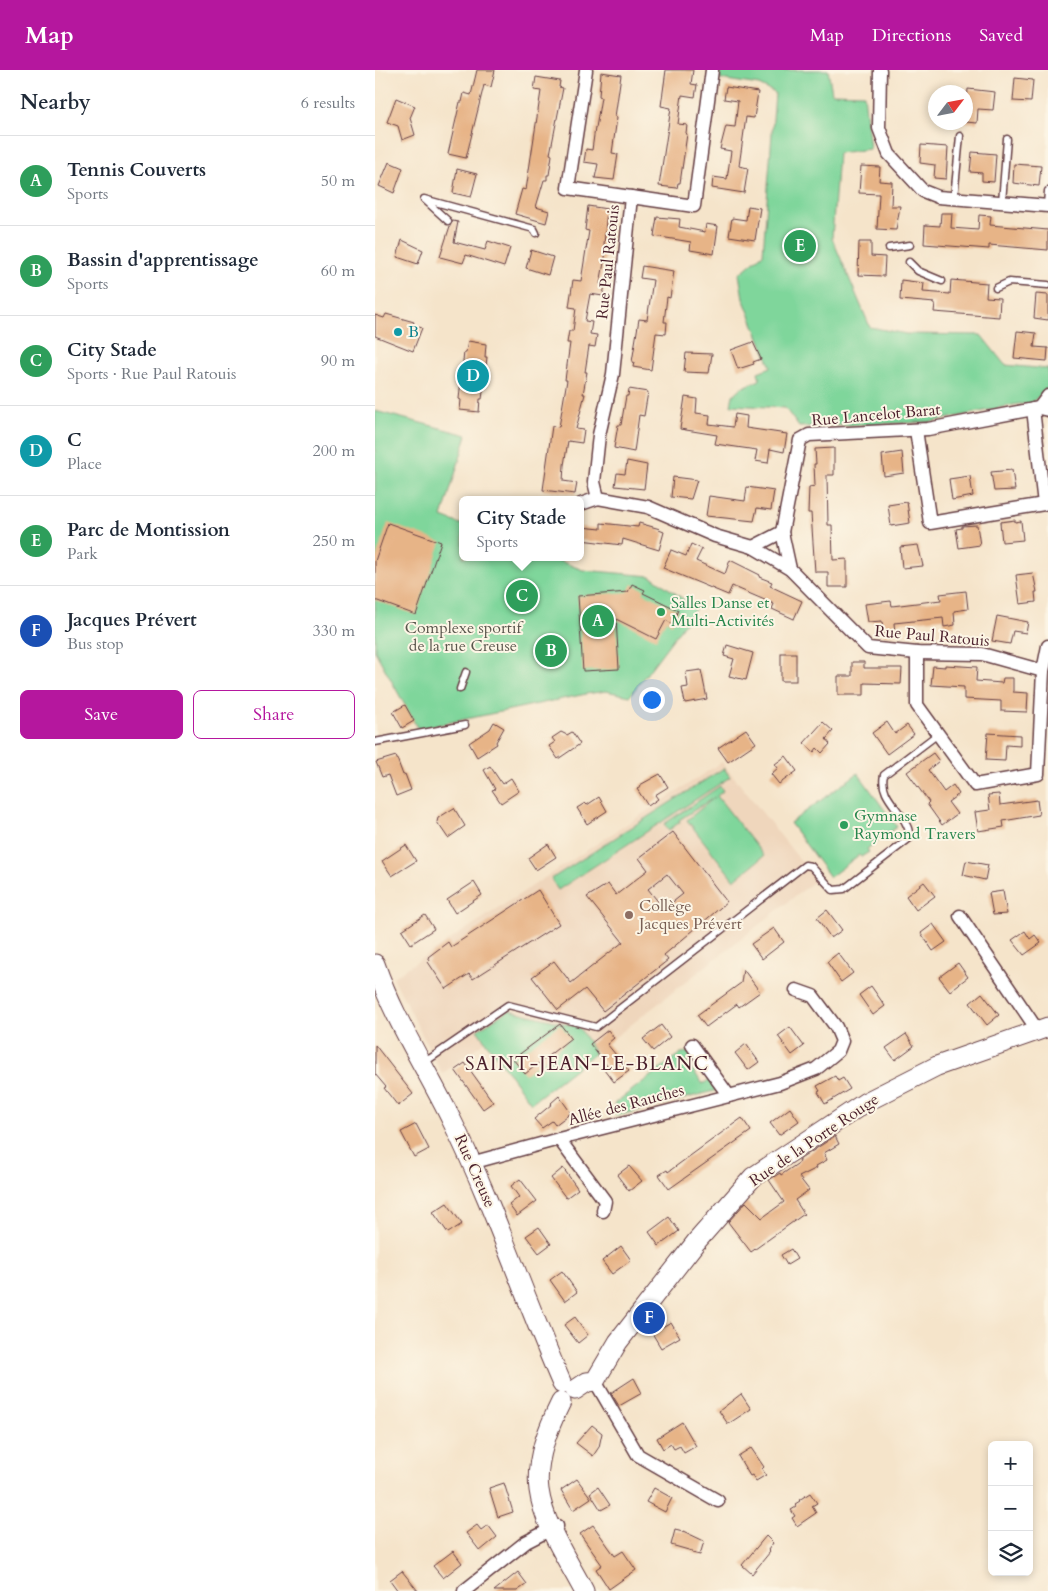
<!DOCTYPE html>
<html lang="en">
<head>
<meta charset="utf-8">
<style>
	:root { --surface:#fff; --page:#f2f2f3; --text:#1f2937; --muted:#747a83; --line:#e0e1e3; --accent:#b5179e }
	body { margin:0; font-family:Cardo,serif; background:var(--page); color:var(--text) }
	.controls { position:absolute; right:15px; bottom:15px; display:grid; overflow:hidden; border-radius:8px; box-shadow:0 2px 8px #0003 }
	.controls button { width:45px; height:45px; display:grid; place-items:center; padding:0; border:0; border-bottom:1px solid var(--line); background:var(--surface); color:var(--text); font:25px sans-serif }
	.compass { position:absolute; left:553px; top:15px; width:45px; height:45px; border-radius:50%; background:var(--surface); box-shadow:0 2px 8px #0003; rotate:58deg }
	.you { position:absolute; left:276px; top:629px; width:18px; height:18px; margin:-12px; border:4px solid #fff; border-radius:50%; background:#1a73e8; box-shadow:0 0 0 8px #1a73e833 }
	.badge { display:grid; place-items:center; width:32px; height:32px; border-radius:50%; background:var(--accent); color:#fff; font-size:16px; font-weight:700 }
	.pin { position:absolute; translate:-50% -50%; border:2px solid #fff; box-shadow:0 1px 5px #0006 }
	.popup { position:absolute; left:84px; top:426px; width:125px; height:65px; box-sizing:border-box; display:grid; place-content:center; border-radius:8px; background:var(--surface); filter:drop-shadow(0 1px 4px #0005); font-size:16px; white-space:nowrap; color:var(--muted) }
	.popup b { font-size:19px; color:var(--text) }
	.popup::after { content:''; position:absolute; left:50%; top:100%; margin-left:-10px; border:10px solid transparent; border-top-color:var(--surface) }
	.list { margin:0; padding:0; list-style:none }
	h2 { display:flex; justify-content:space-between; align-items:center; height:65px; margin:0; padding:0 20px; font-size:21px }
	h2 small { font-size:16px; font-weight:400; color:var(--muted) }
	.list li { display:grid; grid-template-columns:32px 1fr auto; gap:15px; align-items:center; box-sizing:border-box; height:90px; padding:0 20px; border-top:1px solid var(--line) }
	.list b { display:block; font-size:19px; white-space:nowrap }
	.list p { margin:0; font-size:16px; white-space:nowrap; color:var(--muted) }
	.list em { font-size:16px; font-style:normal; color:var(--muted) }
	.actions { display:flex; gap:10px; padding:15px 20px }
	.actions a { flex:1; padding:11px 0; border:1px solid var(--accent); border-radius:8px; text-align:center; font-size:18px; color:var(--accent) }
	.actions .main { background:var(--accent); color:#fff }
	.icon { flex:none; width:28px; height:28px; fill:none; stroke:currentColor; stroke-width:2; stroke-linecap:round; stroke-linejoin:round }
	.map { position:relative; flex:none; width:673px; height:1521px; overflow:hidden }
	header { display:flex; align-items:center; gap:30px; box-sizing:border-box; height:70px; padding:0 25px; background:var(--accent); color:#fff }
	header strong { font-size:24px }
	nav { display:flex; gap:28px; margin-inline-start:auto; font-size:18px }
	main { display:flex }
	aside { flex:1; background:var(--surface) }
	.map>svg:first-child { display:block }
</style>
</head>
<body>
<header>
<strong>Map</strong>
<nav><a>Map</a><a>Directions</a><a>Saved</a></nav>
</header>
<main>
<aside>
<h2>Nearby<small>6 results</small></h2>
<ul class="list">
<li><span class="badge" style="background:#2e9e5b">A</span><div><b>Tennis Couverts</b><p>Sports</p></div><em>50 m</em></li>
<li><span class="badge" style="background:#2e9e5b">B</span><div><b>Bassin d'apprentissage</b><p>Sports</p></div><em>60 m</em></li>
<li><span class="badge" style="background:#2e9e5b">C</span><div><b>City Stade</b><p>Sports · Rue Paul Ratouis</p></div><em>90 m</em></li>
<li><span class="badge" style="background:#0f9aa8">D</span><div><b>C</b><p>Place</p></div><em>200 m</em></li>
<li><span class="badge" style="background:#2e9e5b">E</span><div><b>Parc de Montission</b><p>Park</p></div><em>250 m</em></li>
<li><span class="badge" style="background:#1a4fb4">F</span><div><b>Jacques Prévert</b><p>Bus stop</p></div><em>330 m</em></li>
</ul>
<div class="actions"><a class="main">Save</a><a>Share</a></div>
</aside>
<div class="map">
<svg width="673" height="1521" viewBox="0 0 673 1521">
	<rect width="100%" height="100%" fill="#fcf5e5"/>
	<filter id="ink" filterUnits="userSpaceOnUse"><feTurbulence type="fractalNoise" baseFrequency=".02" numOctaves="2"/><feDisplacementMap in="SourceGraphic" scale="10" xChannelSelector="R" yChannelSelector="G"/><feConvolveMatrix kernelMatrix="1 2 1 2 8 2 1 2 1" color-interpolation-filters="sRGB"/></filter>
	<filter id="wash" filterUnits="userSpaceOnUse"><feTurbulence type="fractalNoise" baseFrequency=".0096" numOctaves="4" result="noise"/><feDisplacementMap in="SourceGraphic" scale="20" xChannelSelector="R" yChannelSelector="G"/><feGaussianBlur stdDeviation="1.12" result="paint"/><feColorMatrix in="noise" values="0 0 0 0 0 0 0 0 0 0 0 0 0 0 0 0 0 1.4 0 .05"/><feComposite in="paint" operator="in"/></filter>
	<g filter="url(#wash)">
		<rect width="100%" height="100%" fill="#f5e4ca"/>
		<!-- built -->
		<polygon fill="#efd6bc" points="347,692 441,810 156,1033 110,971 67,1004 18,907"/>
		<!-- green -->
		<g fill="#7fd69b" stroke="#647a63">
			<polygon points="345,0 453,0 457,23 489,24 495,79 463,83 457,168 495,257 531,264 606,265 630,295 673,299 673,318 655,334 643,334 556,352 424,357 410,338 356,335 358,325 366,318 385,310 383,302 396,297 368,228 364,204 388,184 400,23 384,15 345,9"/>
			<polygon points="0,341 92,365 67,447 88,455 88,487 175,487 208,500 276,506 321,538 255,626 231,621 211,624 43,659 0,581"/>
			<polygon points="349,698 355,707 183,820 176,809"/>
			<polygon points="483,703 522,757 492,779 494,782 486,787 484,785 455,807 415,753"/>
			<polygon points="345,716 348,721 342,726 389,786 359,810 312,750 340,727 304,750 305,752 294,760 289,754"/>
			<polygon points="134,940 204,957 220,983 156,1033 102,960"/>
			<polygon points="313,982 318,985 311,991 328,1014 335,1009 343,1020 241,1046 237,1041 240,1033 306,983"/>
		</g>
		<g id="blocks">
			<!-- building -->
			<g fill="#e7b487" fill-rule="evenodd">
				<polygon points="102,0 120,0 116,17 109,15 91,88 73,84 85,32 87,32 89,23 96,25"/>
				<polygon points="291,0 318,0 316,14 322,15 320,27 307,25 303,54 312,55 311,63 312,64 305,113 303,113 302,118 284,116 296,38 286,36"/>
				<polygon points="226,2 246,5 240,47 242,48 237,83 243,84 239,110 220,108 223,94 209,92 211,79 217,80 220,58 221,58 226,27 224,26"/>
				<polygon points="161,7 185,11 184,17 188,18 175,84 177,85 174,105 172,105 172,110 169,110 161,137 174,141 171,153 140,144 147,119 151,120 166,21 159,20"/>
				<polygon points="640,8 658,10 656,32 638,31"/>
				<polygon points="351,17 383,22 379,48 371,47 364,96 373,98 369,123 337,118 338,107 352,109 356,81 345,79 351,56 360,57 363,31 349,29"/>
				<polygon points="593,19 620,22 618,40 603,39 602,53 590,52"/>
				<polygon points="21,28 40,36 35,48 40,65 27,70 23,56 12,52"/>
				<polygon points="546,75 573,77 571,109 559,108 560,95 545,93"/>
				<polygon points="597,82 621,84 619,112 607,111 607,103 595,102"/>
				<polygon points="14,92 28,98 19,123 4,116"/>
				<polygon points="639,94 666,96 664,116 638,113"/>
				<polygon points="486,96 505,97 504,111 517,112 516,136 525,136 521,160 502,159 504,124 484,123"/>
				<polygon points="82,99 102,104 96,127 78,123"/>
				<polygon points="213,136 232,139 229,175 230,175 229,182 231,182 225,214 230,214 228,226 215,224 210,251 217,252 215,264 222,265 220,277 214,276 210,302 212,302 208,324 210,324 201,359 209,360 207,373 193,371 189,395 188,411 202,413 200,424 168,420 177,356 184,357 192,310 190,310 195,273 192,273 194,261 198,261 201,238 194,237 198,210 206,211 214,161 210,160"/>
				<polygon points="373,136 385,138 380,170 354,166 357,148 371,150"/>
				<polygon points="566,143 577,143 576,158 603,160 604,145 616,146 615,155 673,160 673,180 614,175 614,179 549,174 550,155 565,156"/>
				<polygon points="282,147 305,149 304,157 330,162 331,154 343,156 339,184 315,180 316,172 279,166"/>
				<polygon points="78,151 83,152 79,172 110,180 113,171 135,178 129,197 91,185 88,193 65,187 75,156"/>
				<polygon points="27,170 48,180 43,194 22,187"/>
				<polygon points="484,172 496,172 496,186 510,187 509,206 483,205"/>
				<polygon points="156,180 178,187 173,205 151,198"/>
				<polygon points="267,196 299,201 295,228 292,227 289,252 292,252 291,264 281,263 276,300 258,297 259,292 257,292 264,249 272,250 278,210 265,208"/>
				<polygon points="526,210 549,213 548,222 575,224 576,210 612,213 611,227 625,228 624,247 559,242 560,233 525,230"/>
				<polygon points="661,224 673,225 673,250 659,248"/>
				<polygon points="11,244 39,252 38,255 47,258 38,281 0,266 0,245 9,248"/>
				<polygon points="642,261 661,263 659,277 673,278 672,291 639,288"/>
				<polygon points="93,271 111,274 110,287 112,287 109,314 107,329 105,329 104,342 85,340 86,330 84,329 87,301 89,282 91,282"/>
				<polygon points="378,272 386,289 378,292 379,294 363,299 356,280"/>
				<polygon points="311,283 337,284 334,303 309,302"/>
				<polygon points="254,319 273,322 269,346 264,345 259,382 239,378 243,355 246,355 251,326 253,326"/>
				<polygon points="310,327 322,329 321,343 335,345 334,354 358,357 360,344 372,346 371,358 412,364 409,382 395,379 393,393 380,391 382,380 340,374 342,365 305,359"/>
				<polygon points="459,378 459,405 452,405 453,455 457,455 458,490 472,489 472,517 453,517 453,502 440,502 436,443 433,443 434,417 440,416 439,394 441,394 440,379"/>
				<polygon points="527,382 529,403 509,406 507,385"/>
				<polygon points="252,391 272,395 269,419 240,416 242,403 250,404"/>
				<polygon points="637,400 640,420 619,421 616,402"/>
				<polygon points="595,406 598,426 577,430 574,409"/>
				<polygon points="298,407 322,410 316,429 296,427"/>
				<polygon points="372,417 399,421 396,440 382,438 379,451 331,446 334,426 370,431"/>
				<polygon points="532,432 535,453 516,456 513,435"/>
				<polygon points="640,450 640,452 646,451 648,470 627,472 625,452"/>
				<polygon points="13,453 66,472 41,545 0,530 0,491"/>
				<polygon points="226,453 263,457 264,453 285,459 284,460 289,462 284,480 248,469 247,475 206,470 206,457 226,459"/>
				<polygon points="602,455 605,475 584,478 581,459 587,458 587,456"/>
				<polygon points="316,474 327,479 321,491 350,504 355,490 385,505 384,507 397,512 395,516 427,531 419,549 397,539 399,534 357,516 353,525 288,498 296,480 311,486"/>
				<polygon points="543,475 548,496 527,498 525,477"/>
				<polygon points="658,503 662,522 660,522 661,532 645,534 641,505"/>
				<polygon points="257,514 270,520 268,523 303,540 297,554 291,550 281,569 241,549 244,599 208,601 203,526 253,522"/>
				<polygon points="591,521 593,539 579,541 580,555 569,557 568,548 519,553 520,564 508,565 507,551 493,552 490,534 516,531 517,536 566,530 565,524"/>
				<polygon points="622,546 653,552 651,563 638,561 635,574 617,571"/>
				<polygon points="352,575 378,583 371,610 354,606 359,589 349,586"/>
				<rect x="406" y="583" width="15" height="28"/>
				<polygon points="477,592 489,592 489,598 527,598 526,614 489,613 489,625 463,625 463,606 477,606"/>
				<polygon points="570,595 602,597 601,611 627,613 628,608 638,608 638,622 653,623 652,642 626,641 626,631 589,629 589,617 556,615 558,596 570,597"/>
				<polygon points="326,600 332,629 310,633 307,618 313,617 311,602"/>
				<polygon points="30,635 39,651 27,658 18,642"/>
				<polygon points="119,652 129,658 121,672 122,674 102,687 94,673 115,659"/>
				<polygon points="448,652 458,661 451,669 455,674 447,683 442,678 439,682 429,673"/>
				<polygon points="512,652 520,664 532,655 539,664 512,684 497,663"/>
				<polygon points="371,659 381,673 353,692 343,678"/>
				<polygon points="186,662 192,665 197,662 205,674 183,689 174,676 180,672 177,668"/>
				<polygon points="613,663 645,665 645,676 631,675 630,691 611,690"/>
				<polygon points="558,683 564,691 553,700 569,722 578,715 584,724 573,732 582,744 567,755 552,734 554,732 532,702"/>
				<polygon points="21,686 28,705 30,704 36,720 21,726 13,705 7,707 1,692"/>
				<polygon points="411,686 422,701 404,714 396,704 403,698 400,694"/>
				<polygon points="115,696 127,714 136,708 144,721 126,733 117,720 120,719 109,700"/>
				<polygon points="285,704 293,717 280,725 283,729 273,736 262,719 266,717 265,715"/>
				<polygon points="624,724 625,735 662,730 664,745 628,751 629,757 603,761 600,742 615,740 613,725"/>
				<polygon points="224,727 232,741 212,754 202,738 210,733 212,735"/>
				<polygon points="79,738 90,756 73,768 62,752 63,748"/>
				<path d="M298,762l54,70 -63,53 4,5 -65,51 -18,-22 -27,21 -26,-33 22,-16 17,22 52,-41 -36,-45 21,-13 8,11 32,-25 -9,-12zM292,804l16,20 -19,15 -16,-20z"/>
				<polygon points="173,774 181,787 161,800 153,788"/>
				<polygon points="31,775 41,791 17,806 7,791"/>
				<polygon points="591,791 613,795 610,810 588,805"/>
				<polygon points="99,812 107,825 80,843 72,830"/>
				<polygon points="549,812 560,826 541,840 531,826"/>
				<polygon points="163,820 184,854 98,909 94,904 71,919 53,892 55,890 53,887 73,872 76,877"/>
				<polygon points="628,821 632,844 618,845 614,823"/>
				<polygon points="452,840 467,860 456,868 442,848"/>
				<polygon points="50,845 59,859 36,874 27,860"/>
				<polygon points="558,854 571,872 558,881 546,863"/>
				<polygon points="399,858 409,872 387,889 376,874"/>
				<polygon points="650,861 655,869 660,865 666,873 649,885 637,870"/>
				<polygon points="463,883 478,903 466,912 452,892"/>
				<polygon points="583,893 593,907 575,921 564,907"/>
				<polygon points="368,899 385,922 364,937 362,934 331,957 322,945 366,913"/>
				<polygon points="496,916 510,936 498,945 484,925"/>
				<polygon points="607,923 624,945 612,955 595,933"/>
				<polygon points="185,954 196,968 150,1004 138,989"/>
				<polygon points="286,955 295,967 278,981 268,969"/>
				<polygon points="415,957 429,976 417,985 403,966"/>
				<polygon points="233,960 239,968 232,974 254,1001 239,1012 229,999 232,996 215,974"/>
				<polygon points="531,964 539,976 520,990 511,978"/>
				<polygon points="371,974 384,992 373,1000 360,983"/>
				<polygon points="0,975 38,1024 23,1036 9,1018 11,1017 0,1004"/>
				<polygon points="90,993 118,1032 108,1039 80,1000"/>
				<polygon points="460,1006 463,1011 468,1008 475,1019 450,1034 443,1022 445,1021 442,1016"/>
				<polygon points="184,1026 196,1043 180,1055 177,1051 167,1058 159,1049 177,1034 176,1033"/>
				<polygon points="415,1038 424,1051 404,1065 395,1053"/>
				<polygon points="367,1048 376,1061 294,1119 284,1105 292,1100 293,1102"/>
				<polygon points="41,1054 54,1079 39,1087 26,1062"/>
				<polygon points="460,1066 464,1074 449,1083 452,1090 441,1096 442,1098 424,1107 434,1120 420,1130 429,1144 376,1182 353,1152 371,1132 387,1148 409,1132 394,1110 405,1103 406,1105 425,1092 424,1090"/>
				<polygon points="254,1096 267,1111 254,1121 242,1105"/>
				<polygon points="188,1098 203,1119 191,1128 176,1108"/>
				<polygon points="145,1109 162,1131 142,1146 134,1135 144,1127 136,1116"/>
				<polygon points="72,1133 87,1154 73,1163 58,1142"/>
				<polygon points="294,1147 304,1161 284,1176 274,1162"/>
				<polygon points="164,1157 176,1174 164,1183 151,1166"/>
				<polygon points="246,1176 256,1190 237,1204 227,1191"/>
				<polygon points="416,1179 422,1189 412,1195 406,1185"/>
				<polygon points="187,1201 202,1222 190,1231 175,1210"/>
				<polygon points="200,1247 213,1265 203,1273 189,1255"/>
				<polygon points="296,1252 305,1267 286,1278 277,1263"/>
				<polygon points="259,1308 267,1323 244,1336 236,1323"/>
				<polygon points="366,1324 376,1339 353,1354 344,1341"/>
				<polygon points="307,1352 321,1376 309,1383 305,1376 299,1379 296,1374 288,1379 282,1368"/>
				<polygon points="217,1355 227,1363 224,1377 218,1386 201,1373"/>
				<polygon points="376,1378 389,1397 387,1399 391,1405 381,1411 377,1405 375,1406 363,1386"/>
				<polygon points="202,1409 216,1428 198,1440 186,1420"/>
				<polygon points="129,1413 138,1442 123,1447 114,1418"/>
				<polygon points="223,1417 235,1435 226,1440 215,1423"/>
				<polygon points="279,1418 297,1428 290,1442 271,1432"/>
				<polygon points="435,1423 442,1433 437,1436 441,1443 422,1456 417,1448 420,1446 416,1440 421,1437 420,1434 425,1431 424,1430"/>
				<polygon points="102,1455 106,1460 113,1455 122,1467 105,1481 91,1463"/>
				<polygon points="218,1455 240,1486 248,1481 261,1500 234,1519 221,1499 227,1495 205,1464"/>
				<polygon points="300,1460 308,1462 308,1461 329,1471 325,1485 317,1483 317,1481 296,1475"/>
				<polygon points="391,1466 398,1473 393,1480 395,1482 377,1504 367,1495"/>
				<polygon points="78,1481 87,1493 68,1508 58,1496"/>
				<polygon points="27,1501 43,1521 23,1521 15,1510"/>
				<polygon points="143,1502 152,1514 142,1521 119,1521"/>
			</g>
		</g>
	</g>
	<g filter="url(#ink)">
		<use href="#blocks" fill-opacity="0" stroke="#643d43" stroke-width="1"/>
		<g fill="none" stroke-linecap="round" stroke-linejoin="round">
			<defs>
				<g id="lane">
					<polyline points="579,128 585,66"/>
					<polyline points="49,129 159,159 161,163"/>
					<polyline points="50,130 73,151"/>
					<polyline points="627,132 632,69"/>
					<polyline points="672,136 673,121"/>
					<polyline points="514,178 535,175"/>
					<polyline points="534,192 543,201 567,211"/>
					<polyline points="621,218 634,212 673,215"/>
					<polyline points="85,619 91,602"/>
					<polyline points="0,672 90,655"/>
					<path d="M50,992l83,-57 88,22 209,-162 6,1 22,24 11,-1 66,-51c-1,-4 -1,-9 -3,-12 -7,-18 -28,-30 -23,-51l54,-41"/>
				</g>
				<g id="street">
					<polyline points="211,0 193,118 319,136 337,0"/>
					<polyline points="505,0 504,58 514,84 548,121 563,127 673,136"/>
					<polyline points="256,127 238,304 224,365 219,412 223,428 273,437 340,466 378,477 415,499 493,578 542,583 607,584 668,601"/>
					<polyline points="664,338 673,326"/>
					<polyline points="541,360 555,453 669,434 658,339"/>
					<polyline points="206,434 223,428"/>
					<polyline points="378,477 407,462"/>
					<polyline points="415,499 407,462 425,370 434,365 553,359 664,338 673,340"/>
					<polyline points="542,583 542,635 600,715 663,704 668,601 673,576"/>
					<polyline points="585,846 663,961"/>
					<polyline points="317,975 354,1026"/>
					<polyline points="184,1069 230,1131 228,1141"/>
					<polyline points="96,1093 184,1069 405,1013 441,999 463,981 467,971 461,957 438,926 421,920"/>
					<polyline points="220,1311 263,1385 343,1431"/>
					<polyline points="89,1521 151,1472 182,1456"/>
				</g>
				<g id="secondary">
					<path d="M0,894c19,55 51,104 77,157 42,85 72,176 110,263"/>
					<polyline points="200,1320 212,1312 220,1311 243,1272 321,1172 378,1107 491,1032 562,996 673,957"/>
					<path d="M186,1332c-13,26 -26,58 -22,88 5,36 29,70 45,101"/>
				</g>
			</defs>
			<!-- lane casing -->
			<use href="#lane" stroke="#643d43" stroke-width="9"/>
			<!-- street casing -->
			<use href="#street" stroke="#643d43" stroke-width="15"/>
			<!-- secondary casing -->
			<use href="#secondary" stroke="#643d43" stroke-width="21"/>
			<!-- lane -->
			<use href="#lane" stroke="#fff" stroke-width="6"/>
			<!-- street -->
			<use href="#street" stroke="#fff" stroke-width="12"/>
			<!-- secondary -->
			<use href="#secondary" stroke="#fff" stroke-width="19"/>
		</g>
	</g>
	<!-- markers -->
	<circle fill="#0f9aa8" stroke="#fcf5e5" stroke-width="2" cx="23" cy="262" r="5"/>
	<g fill="#2e9e5b" stroke="#fcf5e5" stroke-width="2">
		<circle cx="286" cy="542" r="5"/>
		<circle cx="469" cy="755" r="5"/>
	</g>
	<circle fill="#8d6e63" stroke="#fcf5e5" stroke-width="2" cx="254" cy="845" r="5"/>
	<g text-anchor="middle" dominant-baseline="central" stroke-width="4" stroke-linejoin="round" paint-order="stroke">
		<!-- street labels -->
		<g font-size="16" fill="#4a1f2b" stroke="#fcf5e5">
			<text transform="translate(233 192) rotate(-84)">Rue Paul Ratouis</text>
			<text transform="translate(501 345) rotate(-5)">Rue Lancelot Barat</text>
			<text transform="translate(557 566) rotate(5)">Rue Paul Ratouis</text>
			<text transform="translate(251 1035) rotate(-15)">Allée des Rauches</text>
			<text transform="translate(439 1070) rotate(-34)">Rue de la Porte Rouge</text>
			<text transform="translate(100 1101) rotate(66)">Rue Creuse</text>
		</g>
		<!-- culture labels -->
		<g font-size="16" fill="#0d838f" stroke="#fcf5e5" text-anchor="start">
			<text x="33" y="262">B</text>
		</g>
		<!-- leisure labels -->
		<g font-size="16" fill="#27864d" stroke="#fcf5e5" text-anchor="start">
			<text x="296" y="533">Salles Danse et<tspan x="296" dy="18">Multi-Activités</tspan></text>
			<text x="479" y="746">Gymnase<tspan x="479" dy="18">Raymond Travers</tspan></text>
		</g>
		<!-- park labels -->
		<g font-size="16" fill="#5a564d" stroke="#fcf5e5">
			<text x="88" y="558">Complexe sportif<tspan x="88" dy="18">de la rue Creuse</tspan></text>
		</g>
		<!-- education labels -->
		<g font-size="16" fill="#785e54" stroke="#fcf5e5" text-anchor="start">
			<text x="264" y="836">Collège<tspan x="264" dy="18">Jacques Prévert</tspan></text>
		</g>
		<!-- quarter labels -->
		<g font-size="19" letter-spacing="1" fill="#4a1f2b" stroke="#fcf5e5">
			<text x="212" y="994">SAINT-JEAN-LE-BLANC</text>
		</g>
	</g>
</svg>
<div class="controls">
<button>+</button>
<button>−</button>
<button><svg class="icon" aria-label="layers" viewBox="0 0 24 24"><path d="M12 4l9 5-9 5-9-5zM3 14l9 5 9-5"/></svg></button>
</div>
<svg class="compass" viewBox="-18 -18 36 36"><path d="M0-13l5 13h-10z" fill="#e53935"/><path d="M0 13l5-13h-10z" fill="#747a83"/></svg>
<div class="you"></div>
<div class="pin badge" style="left:223px;top:551px;background:#2e9e5b">A</div>
<div class="pin badge" style="left:176px;top:581px;background:#2e9e5b">B</div>
<div class="pin badge" style="left:147px;top:526px;background:#2e9e5b">C</div>
<div class="popup"><b>City Stade</b>Sports</div>
<div class="pin badge" style="left:98px;top:306px;background:#0f9aa8">D</div>
<div class="pin badge" style="left:425px;top:176px;background:#2e9e5b">E</div>
<div class="pin badge" style="left:274px;top:1248px;background:#1a4fb4">F</div>
</div>
</main>
</body>
</html>
